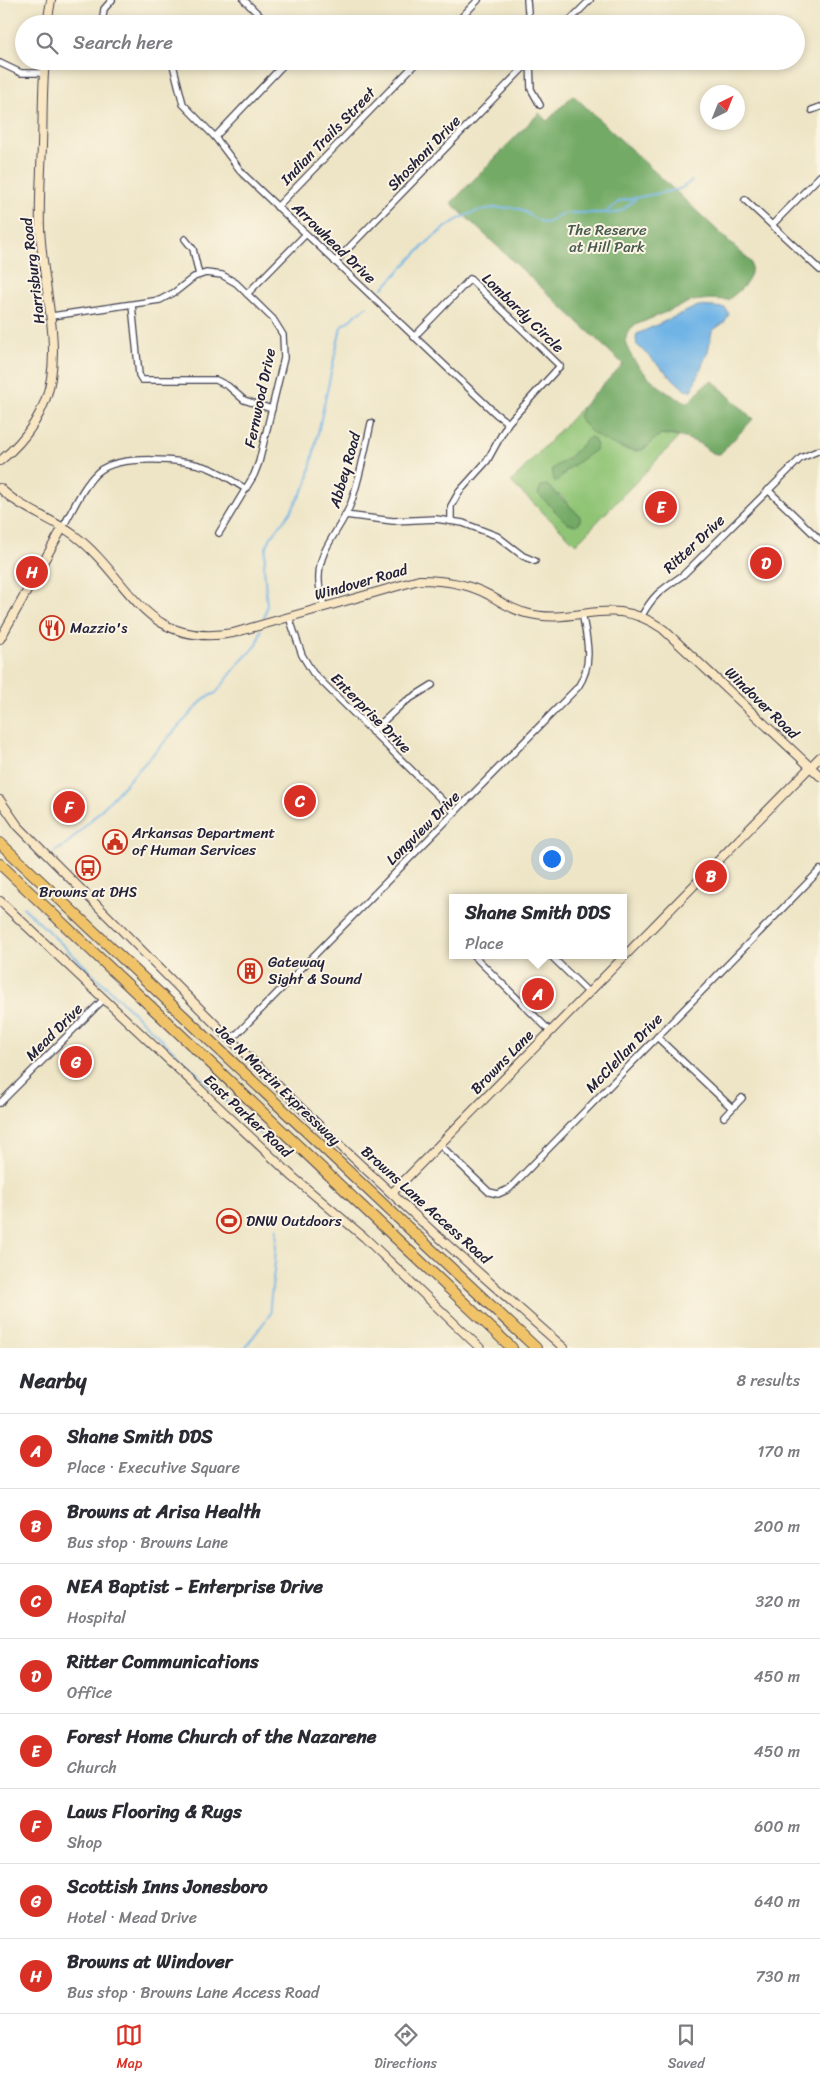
<!DOCTYPE html>
<html lang="en">
<head>
<meta charset="utf-8">
<style>
	:root { --surface:#fff; --page:#f7f7f7; --text:#2b2b33; --muted:#7c7c81; --line:#e1e1e2; --accent:#d93025 }
	body { margin:0; font-family:Sriracha,sans-serif; background:var(--page); color:var(--text) }
	.compass { position:absolute; left:700px; top:85px; width:45px; height:45px; border-radius:50%; background:var(--surface); box-shadow:0 2px 8px #0003; rotate:43deg }
	.you { position:absolute; left:551px; top:858px; width:18px; height:18px; margin:-12px; border:4px solid #fff; border-radius:50%; background:#1a73e8; box-shadow:0 0 0 8px #1a73e833 }
	.badge { display:grid; place-items:center; width:32px; height:32px; border-radius:50%; background:var(--accent); color:#fff; font-size:16px; font-weight:700 }
	.pin { position:absolute; translate:-50% -50%; border:2px solid #fff; box-shadow:0 1px 5px #0006 }
	.popup { position:absolute; left:449px; top:894px; width:178px; height:65px; box-sizing:border-box; display:grid; place-content:center; border-radius:0px; background:var(--surface); filter:drop-shadow(0 1px 4px #0005); font-size:16px; white-space:nowrap; color:var(--muted) }
	.popup b { font-size:19px; color:var(--text) }
	.popup::after { content:''; position:absolute; left:50%; top:100%; margin-left:-10px; border:10px solid transparent; border-top-color:var(--surface) }
	.list { margin:0; padding:0; list-style:none }
	h2 { display:flex; justify-content:space-between; align-items:center; height:65px; margin:0; padding:0 20px; font-size:21px }
	h2 small { font-size:16px; font-weight:400; color:var(--muted) }
	.list li { display:grid; grid-template-columns:32px 1fr auto; gap:15px; align-items:center; box-sizing:border-box; height:75px; padding:0 20px; border-top:1px solid var(--line) }
	.list b { display:block; font-size:19px; white-space:nowrap }
	.list p { margin:0; font-size:16px; white-space:nowrap; color:var(--muted) }
	.list em { font-size:16px; font-style:normal; color:var(--muted) }
	.icon { flex:none; width:28px; height:28px; fill:none; stroke:currentColor; stroke-width:2; stroke-linecap:round; stroke-linejoin:round }
	.map { position:relative; flex:none; width:820px; height:1348px; overflow:hidden }
	.search { position:absolute; background:var(--surface); box-shadow:0 2px 8px #0003; left:15px; right:15px; top:15px; height:55px; display:flex; align-items:center; gap:12px; box-sizing:border-box; padding:0 18px; border-radius:28px; color:var(--muted); font-size:19px }
	.sheet { height:665px; background:var(--surface) }
	nav { display:flex; justify-content:space-around; align-items:center; box-sizing:border-box; height:70px; border-top:1px solid var(--line); background:var(--surface); font-size:14px; color:var(--muted) }
	nav a { display:grid; justify-items:center; gap:2px }
	nav .on { color:var(--accent) }
	.map>svg:first-child { display:block }
</style>
</head>
<body>
<div class="map">
<svg width="820" height="1348" viewBox="0 0 820 1348">
	<rect width="100%" height="100%" fill="#fcf5e5"/>
	<filter id="ink" filterUnits="userSpaceOnUse"><feTurbulence type="fractalNoise" baseFrequency=".02" numOctaves="2"/><feDisplacementMap in="SourceGraphic" scale="10" xChannelSelector="R" yChannelSelector="G"/><feConvolveMatrix kernelMatrix="1 2 1 2 8 2 1 2 1" color-interpolation-filters="sRGB"/></filter>
	<filter id="wash" filterUnits="userSpaceOnUse"><feTurbulence type="fractalNoise" baseFrequency=".0096" numOctaves="4" result="noise"/><feDisplacementMap in="SourceGraphic" scale="20" xChannelSelector="R" yChannelSelector="G"/><feGaussianBlur stdDeviation="1.12" result="paint"/><feColorMatrix in="noise" values="0 0 0 0 0 0 0 0 0 0 0 0 0 0 0 0 0 1.4 0 .05"/><feComposite in="paint" operator="in"/></filter>
	<g filter="url(#wash)">
		<rect width="100%" height="100%" fill="#eee5c6"/>
		<!-- green -->
		<path fill="#8fc475" stroke="#587358" fill-rule="evenodd" d="M583,406l-4,12c14,11 45,41 65,31 6,-4 11,-11 17,-15l18,3 -103,107 -65,-62zM590,437l-5,20 -17,12 -7,9 -8,-9 16,-12zM538,494l22,1 19,21 1,6 -13,1z"/>
		<!-- forest -->
		<g fill="#73aa66" stroke="#4a6650">
			<path d="M573,95l178,167c3,19 -10,27 -23,38l-18,-1 -18,2 -59,25c-3,4 -7,7 -7,13 -2,21 43,60 62,63 11,-6 12,-18 25,-21l40,38 -33,35c-10,1 -14,-7 -22,-11 -10,-5 -26,-9 -37,-9 -6,4 -11,11 -18,15 -12,6 -44,-10 -54,-19 -3,-3 -7,-8 -10,-12l4,-12 40,-42 -172,-161 88,-90 8,8z"/>
			<polygon points="590,437 593,438 597,445 595,450 568,469 556,482 554,480 552,469 569,457"/>
			<polygon points="547,485 580,516 580,522 576,525 567,523 538,494 541,486"/>
		</g>
		<!-- water -->
		<polygon fill="#70b4e6" stroke="#496b90" points="698,306 725,308 729,314 725,322 712,331 708,351 691,391 685,390 637,345 636,338 637,334"/>
		<g fill="none" stroke-linecap="round" stroke-linejoin="round">
			<!-- stream -->
			<g stroke="#70b4e6" stroke-width="2">
				<path d="M606,213c12,3 21,-6 30,-15"/>
				<path d="M383,288c34,-34 69,-83 122,-80 3,0 8,-1 11,0 12,3 18,14 31,15l12,-8 8,-2h38l15,-12 60,-12 12,-8"/>
				<polyline points="264,619 267,606 264,566 266,548 271,537 290,513 307,483 341,327 367,306"/>
				<polyline points="54,852 66,845 105,806 205,698 216,693 241,661 257,645 261,630"/>
				<polyline points="23,907 278,1151"/>
				<polyline points="245,1348 271,1313 270,1305 275,1262 277,1227"/>
			</g>
		</g>
	</g>
	<g filter="url(#ink)">
		<g fill="none" stroke-linecap="round" stroke-linejoin="round">
			<defs>
				<g id="street">
					<polyline points="244,0 268,24"/>
					<polyline points="527,0 529,24"/>
					<polyline points="102,24 104,9 112,0"/>
					<polyline points="455,24 478,0"/>
					<polyline points="566,24 590,0"/>
					<polyline points="172,61 183,104 215,137 243,174 496,414 508,423"/>
					<polyline points="530,61 531,89 540,105"/>
					<polyline points="0,63 21,73 44,73"/>
					<polyline points="812,110 820,107"/>
					<polyline points="215,137 287,61"/>
					<polyline points="745,200 820,270"/>
					<polyline points="277,207 418,61"/>
					<polyline points="772,225 820,176"/>
					<polyline points="185,239 193,249 199,275"/>
					<polyline points="335,262 530,61"/>
					<polyline points="247,294 306,234"/>
					<polyline points="132,305 139,375 142,380 216,380 228,386 244,400 272,409"/>
					<polyline points="52,316 160,300 175,292 194,277 206,273 222,275 236,283 273,319 283,335 284,358 259,462 254,475 219,533"/>
					<polyline points="414,337 470,279 560,366 508,423 487,461 459,492 451,506 451,521"/>
					<polyline points="768,490 820,540"/>
					<polyline points="345,515 393,521 436,519 463,523 497,536 523,556 535,561"/>
					<path d="M63,527c9,-16 21,-43 35,-55 21,-18 86,-13 111,-4 13,5 25,14 37,21"/>
					<path d="M324,607c-2,-10 -6,-20 -5,-31 0,-28 23,-48 32,-73 9,-26 14,-53 20,-80"/>
					<polyline points="289,617 302,655 313,673 455,813"/>
					<path d="M641,617c13,-23 20,-27 42,-42l118,-117 19,-8"/>
					<polyline points="372,732 403,703 432,685"/>
					<polyline points="473,955 551,1032"/>
					<polyline points="550,955 588,992"/>
					<polyline points="657,1037 732,1108"/>
					<path d="M231,1040l347,-353c16,-24 9,-48 4,-74"/>
					<polyline points="0,1103 104,999"/>
					<polyline points="724,1117 742,1098"/>
					<polyline points="439,1144 489,1192 498,1194 509,1189 820,870"/>
				</g>
				<g id="secondary">
					<polyline points="47,24 51,0"/>
					<path d="M0,461c84,-69 44,-144 40,-233 -1,-28 1,-55 2,-83 1,-28 0,-56 3,-84"/>
					<path d="M0,488c18,19 51,30 74,47 57,43 68,114 159,98l186,-53c25,0 48,3 70,15 12,7 23,15 37,18 51,14 85,-21 137,16l157,147"/>
					<polyline points="0,639 63,527"/>
					<polyline points="0,800 18,826 231,1040 333,1139 433,1232 564,1348"/>
					<polyline points="0,901 293,1177 365,1238 480,1348"/>
					<polyline points="392,1193 820,757"/>
				</g>
				<g id="highway">
					<polyline points="0,843 536,1348"/>
					<polyline points="0,864 512,1348"/>
				</g>
			</defs>
			<!-- street casing -->
			<use href="#street" stroke="#413f50" stroke-width="8"/>
			<!-- secondary casing -->
			<use href="#secondary" stroke="#413f50" stroke-width="10"/>
			<!-- highway casing -->
			<use href="#highway" stroke="#413f50" stroke-width="12"/>
			<!-- street -->
			<use href="#street" stroke="#fff" stroke-width="5.5"/>
			<!-- secondary -->
			<use href="#secondary" stroke="#f9e7c3" stroke-width="8"/>
			<!-- highway -->
			<use href="#highway" stroke="#f1c369" stroke-width="10"/>
		</g>
	</g>
	<!-- icons -->
	<defs>
		<symbol id="restaurant-ring" viewBox="-11 -11 22 22"><circle r="9.5" fill="#fcf5e5" stroke="#c8321e" stroke-width="1.5"/><path d="M-5-6h1v4h1v-4h1v4h1v-4h1v5L-1.5 .5V6h-2V.5L-5-1ZM5-6V6H3V1.5H1.5Q1.5-4 5-6Z" fill="#c8321e"/></symbol>
		<symbol id="civic-ring" viewBox="-11 -11 22 22"><circle r="9.5" fill="#fcf5e5" stroke="#c8321e" stroke-width="1.5"/><path d="M-.6-6.5H3V-4.5H.6V-3L4-1V1h2V6H-6V1h2V-1L-.6-3ZM-1.2 2.5V6h2.4V2.5Z" fill="#c8321e"/></symbol>
		<symbol id="bus-ring" viewBox="-11 -11 22 22"><circle r="9.5" fill="#fcf5e5" stroke="#c8321e" stroke-width="1.5"/><path d="M-5-6H5V4H4V6H2V4H-2V6H-4V4H-5ZM-3.5-4V0h7V-4ZM-3.5 1.2v1.5H-2V1.2ZM2 1.2v1.5H3.5V1.2Z" fill="#c8321e"/></symbol>
		<symbol id="building-ring" viewBox="-11 -11 22 22"><circle r="9.5" fill="#fcf5e5" stroke="#c8321e" stroke-width="1.5"/><path d="M-4-6H4V6H1V3H-1V6H-4ZM-2.5-4.3h1.7v1.8h-1.7ZM.8-4.3h1.7v1.8H.8ZM-2.5-1h1.7V.8h-1.7ZM.8-1h1.7V.8H.8Z" fill="#c8321e"/></symbol>
		<symbol id="stadium-ring" viewBox="-11 -11 22 22"><circle r="9.5" fill="#fcf5e5" stroke="#c8321e" stroke-width="1.5"/><path d="M0-5a6.5 5 0 1 0 0 10a6.5 5 0 1 0 0-10ZM-3.5-1.8h7v3.6h-7Z" fill="#c8321e"/></symbol>
	</defs>
	<g fill-rule="evenodd">
		<use href="#restaurant-ring" x="38" y="614" width="28" height="28"/>
		<use href="#civic-ring" x="101" y="828" width="28" height="28"/>
		<use href="#bus-ring" x="74" y="854" width="28" height="28"/>
		<use href="#building-ring" x="236" y="957" width="28" height="28"/>
		<use href="#stadium-ring" x="215" y="1207" width="28" height="28"/>
	</g>
	<g text-anchor="middle" dominant-baseline="central" stroke-width="4" stroke-linejoin="round" paint-order="stroke">
		<!-- street labels -->
		<g font-size="15" fill="#22223b" stroke="#fcf5e5">
			<text transform="translate(328 136) rotate(-46)">Indian Trails Street</text>
			<text transform="translate(424 153) rotate(-46)">Shoshoni Drive</text>
			<text transform="translate(334 243) rotate(44)">Arrowhead Drive</text>
			<text transform="translate(33 271) rotate(-97)">Harrisburg Road</text>
			<text transform="translate(523 313) rotate(44)">Lombardy Circle</text>
			<text transform="translate(260 398) rotate(-78)">Fernwood Drive</text>
			<text transform="translate(345 470) rotate(-74)">Abbey Road</text>
			<text transform="translate(694 544) rotate(-43)">Ritter Drive</text>
			<text transform="translate(361 582) rotate(-16)">Windover Road</text>
			<text transform="translate(762 703) rotate(44)">Windover Road</text>
			<text transform="translate(371 713) rotate(45)">Enterprise Drive</text>
			<text transform="translate(423 828) rotate(-45)">Longview Drive</text>
			<text transform="translate(54 1032) rotate(-45)">Mead Drive</text>
			<text transform="translate(624 1053) rotate(-46)">McClellan Drive</text>
			<text transform="translate(502 1062) rotate(-46)">Browns Lane</text>
			<text transform="translate(278 1085) rotate(44)">Joe N Martin Expressway</text>
			<text transform="translate(248 1116) rotate(43)">East Parker Road</text>
			<text transform="translate(426 1205) rotate(42)">Browns Lane Access Road</text>
		</g>
		<!-- park labels -->
		<g font-size="15" fill="#485b4f" stroke="#fcf5e5">
			<text x="607" y="230">The Reserve<tspan x="607" dy="17">at Hill Park</tspan></text>
		</g>
		<!-- poi labels -->
		<g font-size="15" fill="#22223b" stroke="#fcf5e5" text-anchor="start">
			<text x="70" y="628">Mazzio's</text>
			<text x="132" y="833">Arkansas Department<tspan x="132" dy="17">of Human Services</tspan></text>
			<text x="88" y="892" text-anchor="middle">Browns at DHS</text>
			<text x="268" y="962">Gateway<tspan x="268" dy="17">Sight &amp; Sound</tspan></text>
			<text x="246" y="1221">DNW Outdoors</text>
		</g>
	</g>
</svg>
<svg class="compass" viewBox="-18 -18 36 36"><path d="M0-13l5 13h-10z" fill="#e53935"/><path d="M0 13l5-13h-10z" fill="#7c7c81"/></svg>
<div class="you"></div>
<div class="pin badge" style="left:538px;top:994px">A</div>
<div class="popup"><b>Shane Smith DDS</b>Place</div>
<div class="pin badge" style="left:711px;top:876px">B</div>
<div class="pin badge" style="left:300px;top:801px">C</div>
<div class="pin badge" style="left:766px;top:563px">D</div>
<div class="pin badge" style="left:661px;top:507px">E</div>
<div class="pin badge" style="left:69px;top:807px">F</div>
<div class="pin badge" style="left:76px;top:1062px">G</div>
<div class="pin badge" style="left:32px;top:572px">H</div>
<div class="search"><svg class="icon" aria-label="search" viewBox="0 0 24 24"><circle cx="10" cy="10" r="6"/><path d="M15 15l6 6"/></svg>Search here</div>
</div>
<section class="sheet">
<h2>Nearby<small>8 results</small></h2>
<ul class="list">
<li><span class="badge">A</span><div><b>Shane Smith DDS</b><p>Place · Executive Square</p></div><em>170 m</em></li>
<li><span class="badge">B</span><div><b>Browns at Arisa Health</b><p>Bus stop · Browns Lane</p></div><em>200 m</em></li>
<li><span class="badge">C</span><div><b>NEA Baptist - Enterprise Drive</b><p>Hospital</p></div><em>320 m</em></li>
<li><span class="badge">D</span><div><b>Ritter Communications</b><p>Office</p></div><em>450 m</em></li>
<li><span class="badge">E</span><div><b>Forest Home Church of the Nazarene</b><p>Church</p></div><em>450 m</em></li>
<li><span class="badge">F</span><div><b>Laws Flooring &amp; Rugs</b><p>Shop</p></div><em>600 m</em></li>
<li><span class="badge">G</span><div><b>Scottish Inns Jonesboro</b><p>Hotel · Mead Drive</p></div><em>640 m</em></li>
<li><span class="badge">H</span><div><b>Browns at Windover</b><p>Bus stop · Browns Lane Access Road</p></div><em>730 m</em></li>
</ul>
</section>
<nav>
<a class="on"><svg class="icon" aria-label="map" viewBox="0 0 24 24"><path d="M3 6l6-2 6 2 6-2v14l-6 2-6-2-6 2zM9 4v14M15 6v14"/></svg>Map</a>
<a><svg class="icon" aria-label="directions" viewBox="0 0 24 24"><path d="M12 3l9 9-9 9-9-9zM9 14v-3h6M13 9l2 2-2 2"/></svg>Directions</a>
<a><svg class="icon" aria-label="saved" viewBox="0 0 24 24"><path d="M7 4h10v16l-5-4-5 4z"/></svg>Saved</a>
</nav>
</body>
</html>
